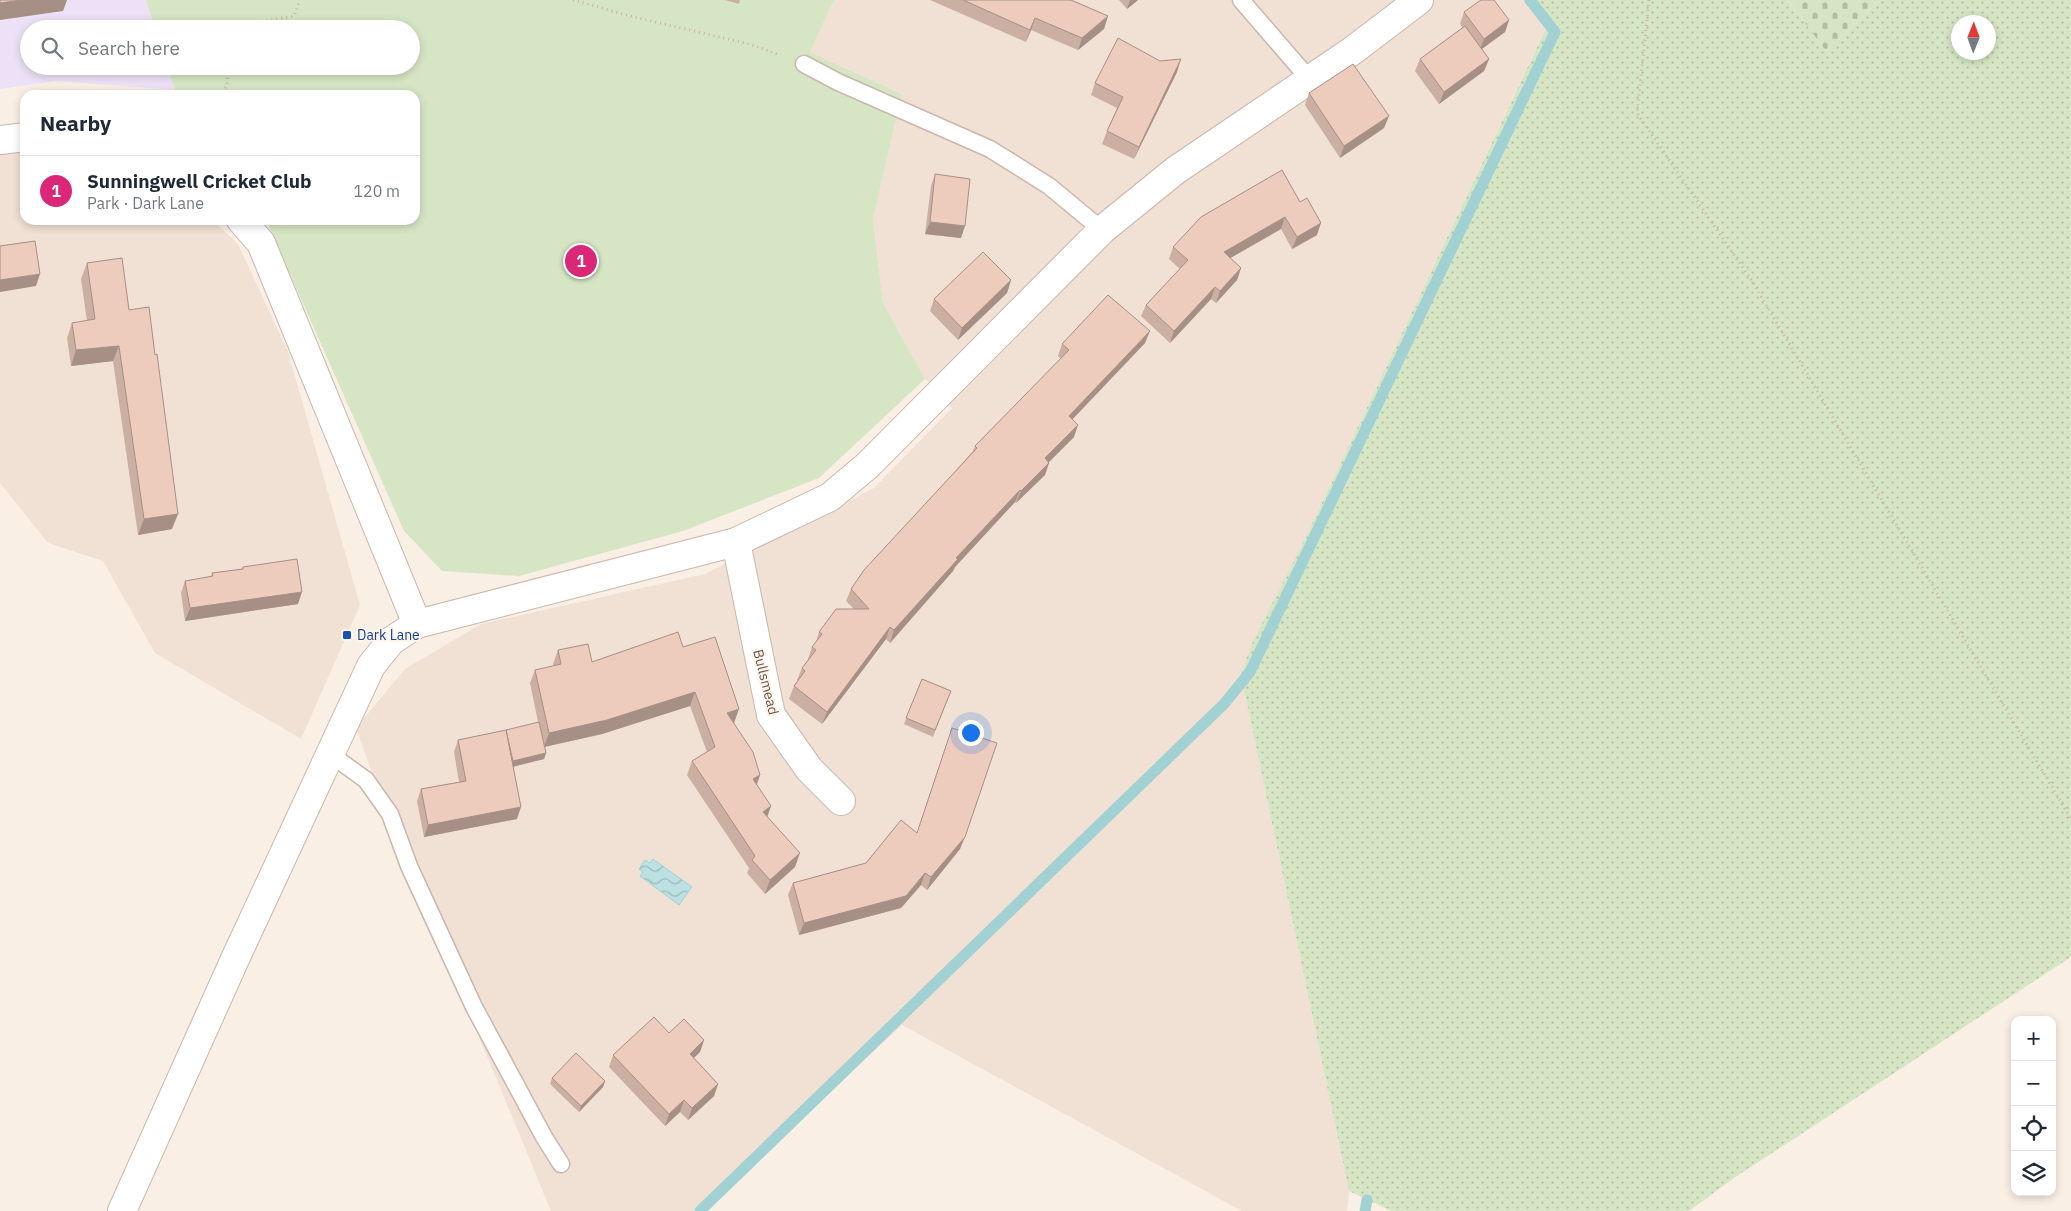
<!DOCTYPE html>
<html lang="en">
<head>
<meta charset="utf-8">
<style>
	:root { --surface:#fff; --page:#f6f6f7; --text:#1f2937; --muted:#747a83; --line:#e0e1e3; --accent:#db2777 }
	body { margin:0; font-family:"IBM Plex Sans",sans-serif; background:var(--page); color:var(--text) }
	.controls { position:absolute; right:15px; bottom:15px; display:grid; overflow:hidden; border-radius:10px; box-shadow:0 2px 8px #0003 }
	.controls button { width:45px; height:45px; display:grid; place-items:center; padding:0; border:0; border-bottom:1px solid var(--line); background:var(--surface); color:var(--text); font:25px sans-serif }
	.compass { position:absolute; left:1951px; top:15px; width:45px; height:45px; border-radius:50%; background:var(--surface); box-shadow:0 2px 8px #0003; rotate:1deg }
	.you { position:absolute; left:970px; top:732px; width:18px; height:18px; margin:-12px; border:4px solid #fff; border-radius:50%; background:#1a73e8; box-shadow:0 0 0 8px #1a73e833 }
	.badge { display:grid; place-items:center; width:32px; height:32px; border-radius:50%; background:var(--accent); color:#fff; font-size:16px; font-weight:700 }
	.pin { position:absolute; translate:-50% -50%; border:2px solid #fff; box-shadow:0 1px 5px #0006 }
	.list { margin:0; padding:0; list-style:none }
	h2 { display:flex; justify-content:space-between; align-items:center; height:65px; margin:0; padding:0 20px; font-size:21px }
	h2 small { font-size:16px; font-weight:400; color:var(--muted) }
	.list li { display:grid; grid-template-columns:32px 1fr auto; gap:15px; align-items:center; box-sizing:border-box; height:70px; padding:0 20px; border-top:1px solid var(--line) }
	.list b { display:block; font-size:19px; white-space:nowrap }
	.list p { margin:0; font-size:16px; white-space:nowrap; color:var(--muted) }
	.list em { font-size:16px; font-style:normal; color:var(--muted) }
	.icon { flex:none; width:28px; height:28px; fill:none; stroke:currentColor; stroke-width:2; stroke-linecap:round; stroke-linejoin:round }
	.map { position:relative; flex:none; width:2071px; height:1211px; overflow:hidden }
	.search { position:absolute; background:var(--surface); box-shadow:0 2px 8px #0003; left:20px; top:20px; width:400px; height:55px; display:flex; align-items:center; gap:12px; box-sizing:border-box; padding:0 18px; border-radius:28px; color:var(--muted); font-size:19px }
	.panel { position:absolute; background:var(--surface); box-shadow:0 2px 8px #0003; left:20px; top:90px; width:400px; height:135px; border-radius:15px }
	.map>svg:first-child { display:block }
</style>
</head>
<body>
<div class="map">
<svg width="2071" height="1211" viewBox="0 0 2071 1211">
	<defs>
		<pattern id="grass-dots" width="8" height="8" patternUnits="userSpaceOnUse" patternTransform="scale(1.25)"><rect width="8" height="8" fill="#d6e6c4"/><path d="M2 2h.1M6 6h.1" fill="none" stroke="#b2bda1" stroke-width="1.8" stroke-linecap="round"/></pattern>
		<pattern id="cemetery-stones" width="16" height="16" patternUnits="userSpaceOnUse" patternTransform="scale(1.25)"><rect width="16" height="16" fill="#d6e6c4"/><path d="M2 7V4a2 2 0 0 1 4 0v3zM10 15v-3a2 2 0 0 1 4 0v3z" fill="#b2bda1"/></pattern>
		<pattern id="water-waves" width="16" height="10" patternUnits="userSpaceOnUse" patternTransform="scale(1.25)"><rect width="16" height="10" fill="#bbe1e2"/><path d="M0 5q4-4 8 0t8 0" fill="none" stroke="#9cb9b9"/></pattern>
	</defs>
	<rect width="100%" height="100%" fill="#faefe5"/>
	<!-- residential -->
	<g fill="#f1e0d4">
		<polygon points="834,0 1529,0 1547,25 1304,541 1252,643 1241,675 1349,1191 1347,1211 1242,1211 902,1025 703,1211 551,1211 383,804 356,728 405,669 481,624 705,574 874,488 952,408 925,379 883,303 873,219 902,94 810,52"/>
		<polygon points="25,148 25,220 212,220 238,244 288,352 360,605 301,739 155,653 103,561 48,543 0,483 0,152"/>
	</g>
	<!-- education -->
	<polygon fill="#ece1f6" points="0,0 146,0 155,29 29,29 29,66 167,66 175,90 57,81 0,89"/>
	<!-- grass -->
	<path fill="url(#grass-dots)" fill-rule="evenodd" d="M1529,0h259l38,51 54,-51h191v957l-337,221 -45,33h-298l-42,-20 -108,-516 11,-32 52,-102 243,-515zM1958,22h30v30h-30z"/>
	<!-- cemetery -->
	<polygon fill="url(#cemetery-stones)" points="1788,0 1880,0 1826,51"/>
	<!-- green -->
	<polygon fill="#d6e6c4" points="146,0 834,0 810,52 902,94 873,219 883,303 925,379 819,478 683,531 519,576 442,571 404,531 266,220 415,220 415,95 181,95 175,90 167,66 411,66 411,29 155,29"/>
	<!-- water -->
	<polygon fill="url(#water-waves)" stroke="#a2d1d3" points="653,859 692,887 679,905 640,876 643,872 639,869 645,860 650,863"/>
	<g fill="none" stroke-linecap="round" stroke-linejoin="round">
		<!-- stream -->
		<g stroke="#a2d1d3" stroke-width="11">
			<polyline points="700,1211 1224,704 1250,672 1555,32 1530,0"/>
			<polyline points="1365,1211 1367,1200"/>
		</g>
		<defs>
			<g id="service">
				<polyline points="1241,0 1310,80"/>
				<polyline points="804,64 838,82 990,149 1049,186 1102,230"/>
				<polyline points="330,754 366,780 390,814 409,866 474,1007 544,1137 561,1164"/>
			</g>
			<g id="minor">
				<polyline points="0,140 25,137"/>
				<polyline points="241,220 261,243 417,624"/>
				<polyline points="736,542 771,715 809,769 841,801"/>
				<polyline points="122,1211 235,959 371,666 391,641 417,624 736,542 830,497 868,465 1102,230 1176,170 1352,51 1419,0"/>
			</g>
		</defs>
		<!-- service casing -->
		<use href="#service" stroke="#cbb6ac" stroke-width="19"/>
		<!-- minor casing -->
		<use href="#minor" stroke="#cbb6ac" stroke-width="30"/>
		<!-- path -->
		<g stroke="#d2afa2" stroke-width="3" stroke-dasharray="1 4" stroke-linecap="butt">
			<polyline points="573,0 630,16 749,44 780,55"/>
			<polyline points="1649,0 1637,113 1752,281 2071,819"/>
			<polyline points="229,29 229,27 294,16 300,0"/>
			<polyline points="218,95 227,86 228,66"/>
		</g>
		<!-- service -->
		<use href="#service" stroke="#fff" stroke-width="16"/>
		<!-- minor -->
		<use href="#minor" stroke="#fff" stroke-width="28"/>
	</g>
	<!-- wall -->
	<g fill="#ccafa3">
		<polygon points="725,0 740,0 739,4"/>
		<polygon points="930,0 1071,0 1108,16 1104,29 1078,50 1031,30 1026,42"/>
		<polygon points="1119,0 1138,0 1127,9"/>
		<polygon points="1464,12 1509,20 1505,32 1482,49 1489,59 1484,71 1439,104 1415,71 1420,59 1463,28 1460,24"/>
		<polygon points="1177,72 1134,159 1102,144 1107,131 1117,108 1091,95 1095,83"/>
		<polygon points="1309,93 1384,128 1340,158 1305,105"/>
		<polygon points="1282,170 1317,235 1292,249 1281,229 1230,258 1241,268 1237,280 1216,303 1211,299 1170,343 1141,316 1146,305 1180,269 1169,259 1173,247"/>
		<polygon points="935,174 961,238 925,234 931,186"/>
		<polygon points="87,263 129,310 172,529 138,535 113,361 71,366 67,338 72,323 87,321 81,279"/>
		<polygon points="1011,280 1007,293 958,340 930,311 934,299"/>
		<polygon points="1145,343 1072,420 1074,437 1049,462 1045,475 1016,503 1015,502 955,567 953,571 890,643 886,639 822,724 789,699 794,686 798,681 797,680 802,668 809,659 808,659 812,647 816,642 819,632 854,609 846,601 851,589 973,451 975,446 1061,359 1058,356 1062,344"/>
		<polygon points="243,567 298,604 185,621 181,593 185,581 211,577 212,573 242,569"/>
		<polygon points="683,647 734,723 760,775 757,785 771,806 767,817 795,867 765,894 747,873 749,868 687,775 692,761 707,752 690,706 602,734 544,747 546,753 544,759 513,767 517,819 424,837 417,801 421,789 459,782 454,752 458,740 506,731 538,722 530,683 535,670 554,666 553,664 558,650 592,662"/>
		<polygon points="922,679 951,691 933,737 904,724"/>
		<polygon points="917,833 960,849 927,890 921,885 901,908 799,935 788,895 793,883 866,863"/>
		<polygon points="669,1033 704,1040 700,1052 694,1058 718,1084 714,1096 688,1120 680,1112 665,1126 609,1067 613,1055"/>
		<polygon points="552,1078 605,1081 603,1087 579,1112 550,1084"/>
	</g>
	<!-- shaded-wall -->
	<g fill="#a68f85">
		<polygon points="22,0 67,0 63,11 0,20 0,3"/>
		<polygon points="1130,0 1138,0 1127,9"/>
		<polygon points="1108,16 1104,29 1078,50 1082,38"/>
		<polygon points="1035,18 1031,30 1026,42 1030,30"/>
		<polygon points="1509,20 1505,32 1479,51 1484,39"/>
		<polygon points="1181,59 1177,72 1134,159 1139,147"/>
		<polygon points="1489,59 1484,71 1439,104 1444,92"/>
		<polygon points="1389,116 1384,128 1340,158 1344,146"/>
		<polygon points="1285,217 1281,229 1220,264 1224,252"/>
		<polygon points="930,222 965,226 961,238 925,234"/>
		<polygon points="1321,223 1317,235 1292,249 1297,237"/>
		<polygon points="1241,268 1237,280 1216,303 1220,291"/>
		<polygon points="40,274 36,286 0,292 0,280"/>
		<polygon points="1011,280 1007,293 958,340 962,328"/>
		<polygon points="1215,287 1211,299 1170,343 1174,331"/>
		<polygon points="1150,331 1145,343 1064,428 1069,416"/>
		<polygon points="119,346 113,361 71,366 76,350"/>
		<polygon points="1078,425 1074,437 1040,471 1045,458"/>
		<polygon points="1049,463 1045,475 1016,503 1021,491"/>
		<polygon points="1020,490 1015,502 955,567 953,571 890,643 894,630 956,558"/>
		<polygon points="178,514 172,529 138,535 144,519"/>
		<polygon points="302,592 298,604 185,621 190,608"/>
		<polygon points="890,627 886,639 822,724 827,712"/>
		<polygon points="695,692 690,706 602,734 544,747 549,733"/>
		<polygon points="739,709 734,723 727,713"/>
		<polygon points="546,753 544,759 511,767 513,761"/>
		<polygon points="760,775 755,788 753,779"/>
		<polygon points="771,806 766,820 763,812"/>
		<polygon points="521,807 517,819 424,837 428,825"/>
		<polygon points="965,837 960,849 927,890 931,877"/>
		<polygon points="800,853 795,867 765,894 770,880"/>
		<polygon points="925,873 921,885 901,908 799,935 804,923"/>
		<polygon points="704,1040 700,1052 685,1066 690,1054"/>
		<polygon points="605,1081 603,1087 579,1112 581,1106"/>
		<polygon points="718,1084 714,1096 688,1120 692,1108"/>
		<polygon points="684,1100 680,1112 665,1126 669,1114"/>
	</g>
	<!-- building -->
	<g fill="#edccbe" stroke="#a68f85">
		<polygon points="0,0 22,0 0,3"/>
		<polygon points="963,0 1071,0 1108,16 1082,38 1035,18 1030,30"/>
		<polygon points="1481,0 1494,0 1509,20 1484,39 1464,12"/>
		<polygon points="1465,26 1489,59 1444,92 1420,59"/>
		<polygon points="1118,38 1160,61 1181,59 1139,147 1107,131 1123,97 1095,83"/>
		<polygon points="1353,64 1389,116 1344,146 1309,93"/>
		<polygon points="1282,170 1300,202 1307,198 1321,223 1297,237 1285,217 1224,252 1241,268 1220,291 1215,287 1174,331 1146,305 1188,260 1173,247 1201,217"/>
		<polygon points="935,174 970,179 965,226 930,222"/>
		<polygon points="35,241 40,274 0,280 0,246"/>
		<polygon points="983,252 1011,280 962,328 934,299"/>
		<polygon points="122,258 129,310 149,307 155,355 157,354 178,514 144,519 119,346 76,350 72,323 95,319 87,263"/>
		<polygon points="1108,295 1150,331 1069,416 1078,425 1045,458 1049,463 1021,491 1020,490 956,558 958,559 894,630 890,627 827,712 794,686 805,671 802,668 816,650 812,647 822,634 819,632 836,609 869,609 851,589 864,570 977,448 975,446 1069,350 1062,344"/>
		<polygon points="297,559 302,592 190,608 185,581 213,576 212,573 243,569 243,567"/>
		<polygon points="678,632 683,647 715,637 739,709 727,713 753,752 760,775 753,779 771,806 763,812 800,853 770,880 752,860 755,856 692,761 715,747 695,692 607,720 549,733 535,670 561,664 558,650 588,644 592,662"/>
		<polygon points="922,679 951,691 935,730 906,718"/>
		<polygon points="539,722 546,753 513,761 506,730"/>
		<polygon points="952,728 997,743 965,837 931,877 925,873 906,896 804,923 793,883 866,863 901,820 917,833"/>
		<polygon points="506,730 521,807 428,825 421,789 466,781 458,740"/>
		<polygon points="654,1017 669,1033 684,1019 704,1040 690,1054 718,1084 692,1108 684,1100 669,1114 613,1055"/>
		<polygon points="576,1053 605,1081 581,1106 552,1078"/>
	</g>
	<!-- markers -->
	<rect fill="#1a4fb4" stroke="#fdf4ea" stroke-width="2" x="342" y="630" width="10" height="10" rx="2.5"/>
	<g text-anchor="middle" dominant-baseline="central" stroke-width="4" stroke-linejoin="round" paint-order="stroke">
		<!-- transit labels -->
		<g font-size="14" fill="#164399" stroke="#fdf4ea" text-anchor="start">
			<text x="357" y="635">Dark Lane</text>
		</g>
		<!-- street labels -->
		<g font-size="14" fill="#71554c" stroke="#fdf4ea">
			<text transform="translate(766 682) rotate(76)">Bullsmead</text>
		</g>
	</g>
</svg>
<div class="controls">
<button>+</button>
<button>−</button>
<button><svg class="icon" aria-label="locate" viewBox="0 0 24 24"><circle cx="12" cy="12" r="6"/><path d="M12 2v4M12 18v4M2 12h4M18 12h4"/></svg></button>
<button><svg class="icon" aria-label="layers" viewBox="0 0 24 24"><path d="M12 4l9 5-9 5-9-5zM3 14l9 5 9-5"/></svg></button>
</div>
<svg class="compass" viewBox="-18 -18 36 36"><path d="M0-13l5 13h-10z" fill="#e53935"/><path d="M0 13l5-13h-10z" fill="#747a83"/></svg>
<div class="you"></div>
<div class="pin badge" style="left:581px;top:261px">1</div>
<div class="search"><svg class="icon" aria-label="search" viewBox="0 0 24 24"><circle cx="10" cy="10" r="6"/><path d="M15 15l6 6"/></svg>Search here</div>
<section class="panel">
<h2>Nearby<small></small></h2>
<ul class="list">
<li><span class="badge">1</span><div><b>Sunningwell Cricket Club</b><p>Park · Dark Lane</p></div><em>120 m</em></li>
</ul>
</section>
</div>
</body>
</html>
